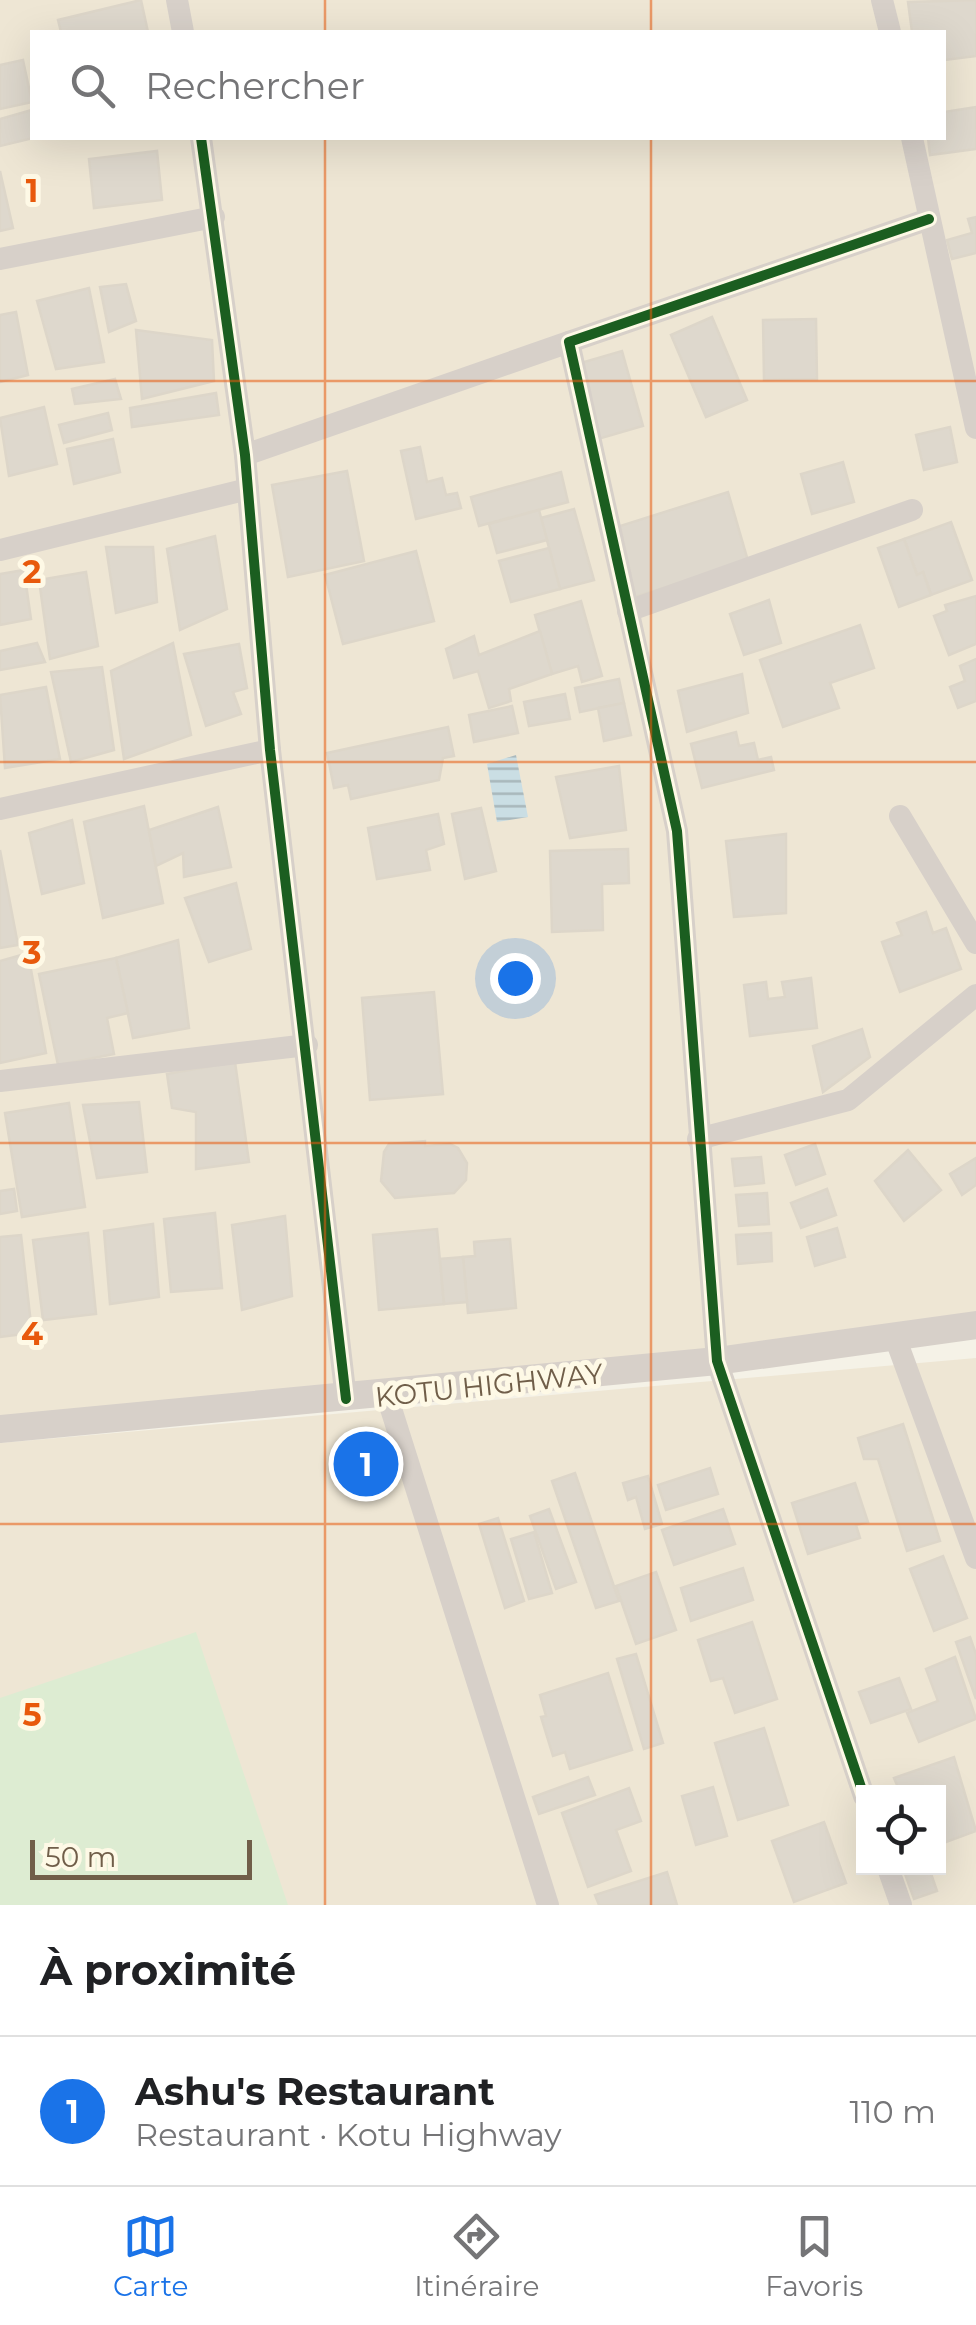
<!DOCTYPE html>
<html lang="fr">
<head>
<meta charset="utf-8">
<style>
	:root { --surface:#fff; --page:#f6f6f6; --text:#202124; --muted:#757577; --line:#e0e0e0; --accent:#1a73e8 }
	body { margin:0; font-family:Montserrat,sans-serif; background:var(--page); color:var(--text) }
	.controls { position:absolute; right:30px; bottom:30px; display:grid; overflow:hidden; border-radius:0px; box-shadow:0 10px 40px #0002 }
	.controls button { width:90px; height:90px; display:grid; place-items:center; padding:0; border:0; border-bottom:2px solid var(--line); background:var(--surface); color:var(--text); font:50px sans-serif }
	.scale { position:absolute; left:30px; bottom:25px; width:222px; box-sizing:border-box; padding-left:10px; border:5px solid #705e49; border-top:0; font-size:28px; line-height:35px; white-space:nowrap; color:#705e49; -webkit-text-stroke:8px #fef9e6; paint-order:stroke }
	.you { position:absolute; left:515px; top:978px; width:35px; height:35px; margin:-25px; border:8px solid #fff; border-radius:50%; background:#1a73e8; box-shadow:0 0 0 15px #1a73e833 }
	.badge { display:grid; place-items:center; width:65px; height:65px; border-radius:50%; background:var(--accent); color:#fff; font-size:32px; font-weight:700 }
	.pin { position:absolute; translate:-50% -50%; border:5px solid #fff; box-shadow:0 2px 10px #0006 }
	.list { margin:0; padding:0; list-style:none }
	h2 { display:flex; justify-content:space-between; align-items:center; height:130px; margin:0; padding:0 40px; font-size:42px }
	h2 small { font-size:32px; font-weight:400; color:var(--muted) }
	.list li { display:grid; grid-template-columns:65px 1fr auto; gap:30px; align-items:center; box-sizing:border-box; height:150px; padding:0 40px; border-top:2px solid var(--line) }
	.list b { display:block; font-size:38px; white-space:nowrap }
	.list p { margin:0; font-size:32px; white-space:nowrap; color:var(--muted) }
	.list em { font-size:32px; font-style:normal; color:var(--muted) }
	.icon { flex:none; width:55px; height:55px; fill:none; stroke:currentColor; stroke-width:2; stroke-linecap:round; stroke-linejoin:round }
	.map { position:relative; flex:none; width:976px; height:1905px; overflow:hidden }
	.search { position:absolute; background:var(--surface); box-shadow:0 10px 40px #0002; left:30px; right:30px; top:30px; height:110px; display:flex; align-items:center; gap:25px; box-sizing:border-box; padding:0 35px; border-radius:0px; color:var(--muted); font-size:38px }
	.sheet { height:280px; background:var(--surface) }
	nav { display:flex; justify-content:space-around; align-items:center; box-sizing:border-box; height:140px; border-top:2px solid var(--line); background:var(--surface); font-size:28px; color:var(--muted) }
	nav a { display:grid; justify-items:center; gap:5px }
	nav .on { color:var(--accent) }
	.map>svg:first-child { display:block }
</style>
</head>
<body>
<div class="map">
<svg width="976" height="1905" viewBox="0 0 976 1905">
	<defs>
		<pattern id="water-rules" width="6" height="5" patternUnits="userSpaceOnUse" patternTransform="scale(2.5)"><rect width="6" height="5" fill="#cadee4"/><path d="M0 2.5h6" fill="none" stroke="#a8b7bb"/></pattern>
	</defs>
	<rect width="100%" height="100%" fill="#f5f2e7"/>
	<!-- residential -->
	<g fill="#eee6d4" fill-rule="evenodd">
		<path d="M0,0h976v1325l-976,104zM32,32h912v106h-912z"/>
		<path d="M976,1358v547h-976v-462zM864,1792h74v76h-74z"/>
	</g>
	<!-- grass -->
	<polygon fill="#ddecd2" points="196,1632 288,1905 0,1905 0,1698"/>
	<!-- water -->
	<polygon fill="url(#water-rules)" points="516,755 528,817 497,822 487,764"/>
	<!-- building -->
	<g fill="#ded8cd" stroke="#ddd6c9" stroke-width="2.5">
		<polygon points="141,0 148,32 61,32 58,20"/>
		<polygon points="976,0 976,56 944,60 944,32 912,32 908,2"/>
		<polygon points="23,60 32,102 0,109 0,65"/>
		<polygon points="976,107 976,149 930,155 928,138 944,138 944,112"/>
		<polygon points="32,110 33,138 0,146 0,119"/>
		<polygon points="157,151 162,200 94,208 89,159"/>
		<polygon points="0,171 13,228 0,231"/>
		<polygon points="976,217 976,253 952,259 947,240 972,233 968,219"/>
		<polygon points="126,284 136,321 109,332 100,287"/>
		<polygon points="89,288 104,362 56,369 37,301"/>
		<polygon points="16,312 28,375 0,382 0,315"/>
		<polygon points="712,317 747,400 706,417 671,335"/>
		<polygon points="816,319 817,379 764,380 763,320"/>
		<polygon points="136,330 212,340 214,381 142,399"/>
		<polygon points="622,351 643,426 598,439 577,364"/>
		<polygon points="115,379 121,399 75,404 72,389"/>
		<polygon points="216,393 219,415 132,427 130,408"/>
		<polygon points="44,407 57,464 9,476 0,418"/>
		<polygon points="108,413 112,430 64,443 59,425"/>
		<polygon points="950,427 957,462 924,470 916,435"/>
		<polygon points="113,439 120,472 74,484 67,449"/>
		<polygon points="420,447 427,482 442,478 446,495 457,493 461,508 416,519 401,451"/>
		<polygon points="843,462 854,502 812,514 801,474"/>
		<polygon points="347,471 364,561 288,577 272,485"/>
		<polygon points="561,472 568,502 479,526 471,497"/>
		<polygon points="728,492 748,561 635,597 620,526"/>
		<polygon points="574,509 594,580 560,589 541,518"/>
		<polygon points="539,510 547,540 497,553 489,524"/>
		<polygon points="951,522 972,580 931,595 923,572 917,575 904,539"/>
		<polygon points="215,536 227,609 180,630 167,549"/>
		<polygon points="904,539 917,575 923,572 931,595 899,607 878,548"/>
		<polygon points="106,547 153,547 157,602 116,613"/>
		<polygon points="549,548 560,589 511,602 499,561"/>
		<polygon points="416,551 434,621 343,644 325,575"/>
		<polygon points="24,570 31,619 0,625 0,574"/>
		<polygon points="86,572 98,646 50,659 39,580"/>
		<polygon points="976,596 976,644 949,655 934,616 947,611 945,605"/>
		<polygon points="769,600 781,643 744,655 730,614"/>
		<polygon points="581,601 602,676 582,682 578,666 552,674 535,615"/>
		<polygon points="860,625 874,668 830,683 839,708 783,727 760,660"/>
		<polygon points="540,631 552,674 509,689 511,701 489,708 478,671 454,678 446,649 474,636 479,655"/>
		<polygon points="37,643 45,662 0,670 0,651"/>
		<polygon points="173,643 191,735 124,759 111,671"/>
		<polygon points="239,644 247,688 233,692 241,714 206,726 184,654"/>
		<polygon points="976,659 976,701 958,708 950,687 965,681 960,666"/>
		<polygon points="102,667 114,750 71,762 51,672"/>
		<polygon points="742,674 748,713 687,732 678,691"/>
		<polygon points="619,679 624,703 580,712 575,688"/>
		<polygon points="46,687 60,759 5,768 0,695"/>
		<polygon points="565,694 570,719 529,726 524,702"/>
		<polygon points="624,703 631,735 604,741 598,708"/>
		<polygon points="512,706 518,733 474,742 469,715"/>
		<polygon points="448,727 454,756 443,758 439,780 351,799 348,785 334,788 327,753"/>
		<polygon points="736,732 739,746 754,743 758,760 771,757 774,770 702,788 691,744"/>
		<polygon points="619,766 626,830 570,838 556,777"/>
		<polygon points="144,806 163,903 103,918 84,822"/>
		<polygon points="218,807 231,867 184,877 183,853 156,866 149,830"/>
		<polygon points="481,808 496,871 465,879 452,814"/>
		<polygon points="438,814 444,844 426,850 430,870 377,879 368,828"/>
		<polygon points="72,820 84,883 42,894 29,833"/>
		<polygon points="786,834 786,913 734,917 726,841"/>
		<polygon points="628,849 629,883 602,884 603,930 552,932 550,851"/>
		<polygon points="0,850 18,945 0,948"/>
		<polygon points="236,883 251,949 209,962 185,898"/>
		<polygon points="926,912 933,933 946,928 961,969 900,992 882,942 902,935 897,923"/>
		<polygon points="178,940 189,1028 133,1038 116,958"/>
		<polygon points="28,953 46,1053 0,1063 0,961"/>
		<polygon points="116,958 128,1013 107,1018 114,1054 58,1065 39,974"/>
		<polygon points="811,978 817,1028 750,1036 744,985 766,982 768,999 785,997 782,982"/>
		<polygon points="434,992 443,1094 370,1100 362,998"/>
		<polygon points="862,1029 870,1057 823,1092 813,1046"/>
		<polygon points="235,1062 249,1162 196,1169 196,1112 172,1108 167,1074"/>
		<polygon points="139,1102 147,1172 97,1178 83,1105"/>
		<polygon points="69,1103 85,1207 22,1217 5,1113"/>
		<polygon points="425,1141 425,1146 450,1144 458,1148 467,1163 466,1180 454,1193 395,1198 381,1181 384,1152 389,1144"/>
		<polygon points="815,1144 825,1174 796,1185 785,1155"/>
		<polygon points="908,1150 941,1190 904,1221 875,1181"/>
		<polygon points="761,1157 764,1183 735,1186 732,1159"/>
		<polygon points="976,1158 976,1185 962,1195 950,1174"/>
		<polygon points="14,1189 17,1211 0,1214 0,1191"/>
		<polygon points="827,1189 836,1215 801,1228 791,1203"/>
		<polygon points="767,1193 769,1224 739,1226 736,1195"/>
		<polygon points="215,1213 222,1288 171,1292 164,1219"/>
		<polygon points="285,1216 292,1296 242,1310 232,1225"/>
		<polygon points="153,1224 159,1297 110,1304 104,1231"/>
		<polygon points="837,1228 845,1257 815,1266 807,1237"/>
		<polygon points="437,1229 444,1304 379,1310 373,1235"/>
		<polygon points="88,1233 96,1314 43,1320 33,1240"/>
		<polygon points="771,1233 772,1261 738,1264 736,1235"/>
		<polygon points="21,1235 32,1333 0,1337 0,1237"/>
		<polygon points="510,1239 516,1308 468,1313 463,1257 475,1256 474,1242"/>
		<polygon points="463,1257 467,1302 444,1304 440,1259"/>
		<polygon points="903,1424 940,1541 907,1551 878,1459 864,1459 858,1438"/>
		<polygon points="710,1468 718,1494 666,1510 658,1485"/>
		<polygon points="575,1473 619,1601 596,1608 552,1481"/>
		<polygon points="648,1476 662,1524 645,1529 636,1497 628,1500 623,1483"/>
		<polygon points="855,1483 868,1522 856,1525 860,1538 808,1554 792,1503"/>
		<polygon points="549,1509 576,1582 556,1589 530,1516"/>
		<polygon points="723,1509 735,1544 674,1565 662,1530"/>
		<polygon points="498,1518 524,1601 505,1608 479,1524"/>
		<polygon points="534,1532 552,1593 529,1599 511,1539"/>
		<polygon points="943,1556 967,1618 934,1631 910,1569"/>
		<polygon points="743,1568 753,1600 691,1621 681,1588"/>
		<polygon points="656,1572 676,1630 636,1644 616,1586"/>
		<polygon points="752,1622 777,1699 735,1713 723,1678 711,1681 698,1640"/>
		<polygon points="970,1637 976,1654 976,1699 956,1642"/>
		<polygon points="636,1654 663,1743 644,1749 617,1659"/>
		<polygon points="955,1657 976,1719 919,1742 907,1713 938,1701 926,1669"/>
		<polygon points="608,1673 632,1750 570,1769 565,1752 553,1756 541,1717 546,1716 540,1695"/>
		<polygon points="899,1678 911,1709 871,1723 859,1692"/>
		<polygon points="764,1728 788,1805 738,1820 715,1743"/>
		<polygon points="954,1757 976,1831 938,1845 938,1792 900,1792 894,1778"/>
		<polygon points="588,1777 595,1795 539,1814 533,1797"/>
		<polygon points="713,1787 727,1836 696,1845 682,1796"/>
		<polygon points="629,1788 641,1821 616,1830 631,1871 588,1887 562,1813"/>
		<polygon points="824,1822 846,1883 794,1902 772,1841"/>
		<polygon points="929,1868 937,1891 914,1899 905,1874"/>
		<polygon points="667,1872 677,1905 599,1905 595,1895"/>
	</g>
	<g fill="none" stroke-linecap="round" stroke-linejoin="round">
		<!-- minor -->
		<g stroke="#d7d0c9" stroke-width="22">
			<polyline points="177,0 183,32"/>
			<polyline points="882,0 890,32"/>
			<polyline points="201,138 245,455 270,750 346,1399"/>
			<polyline points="912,138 976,428"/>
			<polyline points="0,259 214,217"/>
			<polyline points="245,455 569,342"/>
			<polyline points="0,550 248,489"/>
			<polyline points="628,611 912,510"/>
			<polyline points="0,809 270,750"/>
			<polyline points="900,816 976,943"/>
			<polyline points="0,1081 307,1045"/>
			<polyline points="698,1139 848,1100 976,995"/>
			<polyline points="895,1337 976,1558"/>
			<polyline points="387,1396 548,1905"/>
			<polyline points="864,1796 717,1361 677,831 569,342 929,219"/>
			<polyline points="888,1868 901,1905"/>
		</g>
		<!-- tertiary -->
		<polyline stroke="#d7d0c9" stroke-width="28" points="0,1429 717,1361 976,1325"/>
		<defs>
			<g id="cycleway">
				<polyline points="201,138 245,455 270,750 346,1399"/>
				<polyline points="864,1796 717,1361 677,831 569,342 929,219"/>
			</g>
		</defs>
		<!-- cycleway casing -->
		<use href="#cycleway" stroke="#fef9e6" stroke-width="16"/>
		<!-- cycleway -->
		<use href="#cycleway" stroke="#1b5e20" stroke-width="10"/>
	</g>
	<!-- grid -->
	<path fill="none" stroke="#e8590c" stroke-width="2.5" stroke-opacity="0.55" d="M325,0v32M651,0v32M325,138v1767M651,138v1767M0,381h976M0,762h976M0,1143h976M0,1524h976"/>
	<g text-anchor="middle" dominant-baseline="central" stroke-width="10" stroke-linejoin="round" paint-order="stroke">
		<!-- street labels -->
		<g font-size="28" fill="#705e49" stroke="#fef9e6">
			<text transform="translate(489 1385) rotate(-6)">KOTU HIGHWAY</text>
		</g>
	</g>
	<g font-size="32" text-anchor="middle" font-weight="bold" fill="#e8590c" stroke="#fef9e6" stroke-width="10" stroke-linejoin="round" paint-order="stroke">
		<text x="32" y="202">1</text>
		<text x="32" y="583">2</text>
		<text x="32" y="964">3</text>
		<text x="32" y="1345">4</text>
		<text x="32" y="1726">5</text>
	</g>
</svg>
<div class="controls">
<button><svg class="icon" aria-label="locate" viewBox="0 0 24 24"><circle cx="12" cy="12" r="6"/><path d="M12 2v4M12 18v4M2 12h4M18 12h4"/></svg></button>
</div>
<div class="scale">50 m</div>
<div class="you"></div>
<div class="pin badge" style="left:366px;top:1464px">1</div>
<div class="search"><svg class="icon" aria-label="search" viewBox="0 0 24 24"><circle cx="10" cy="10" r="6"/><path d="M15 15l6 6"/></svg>Rechercher</div>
</div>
<section class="sheet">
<h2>À proximité<small></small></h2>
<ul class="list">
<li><span class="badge">1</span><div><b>Ashu's Restaurant</b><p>Restaurant · Kotu Highway</p></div><em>110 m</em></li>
</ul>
</section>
<nav>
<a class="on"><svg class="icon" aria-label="map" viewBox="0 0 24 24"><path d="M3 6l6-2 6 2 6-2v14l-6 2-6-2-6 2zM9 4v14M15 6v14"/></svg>Carte</a>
<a><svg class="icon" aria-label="directions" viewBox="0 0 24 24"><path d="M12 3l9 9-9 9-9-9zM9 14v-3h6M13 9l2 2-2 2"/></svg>Itinéraire</a>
<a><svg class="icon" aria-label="saved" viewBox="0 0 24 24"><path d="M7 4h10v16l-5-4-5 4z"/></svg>Favoris</a>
</nav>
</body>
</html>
